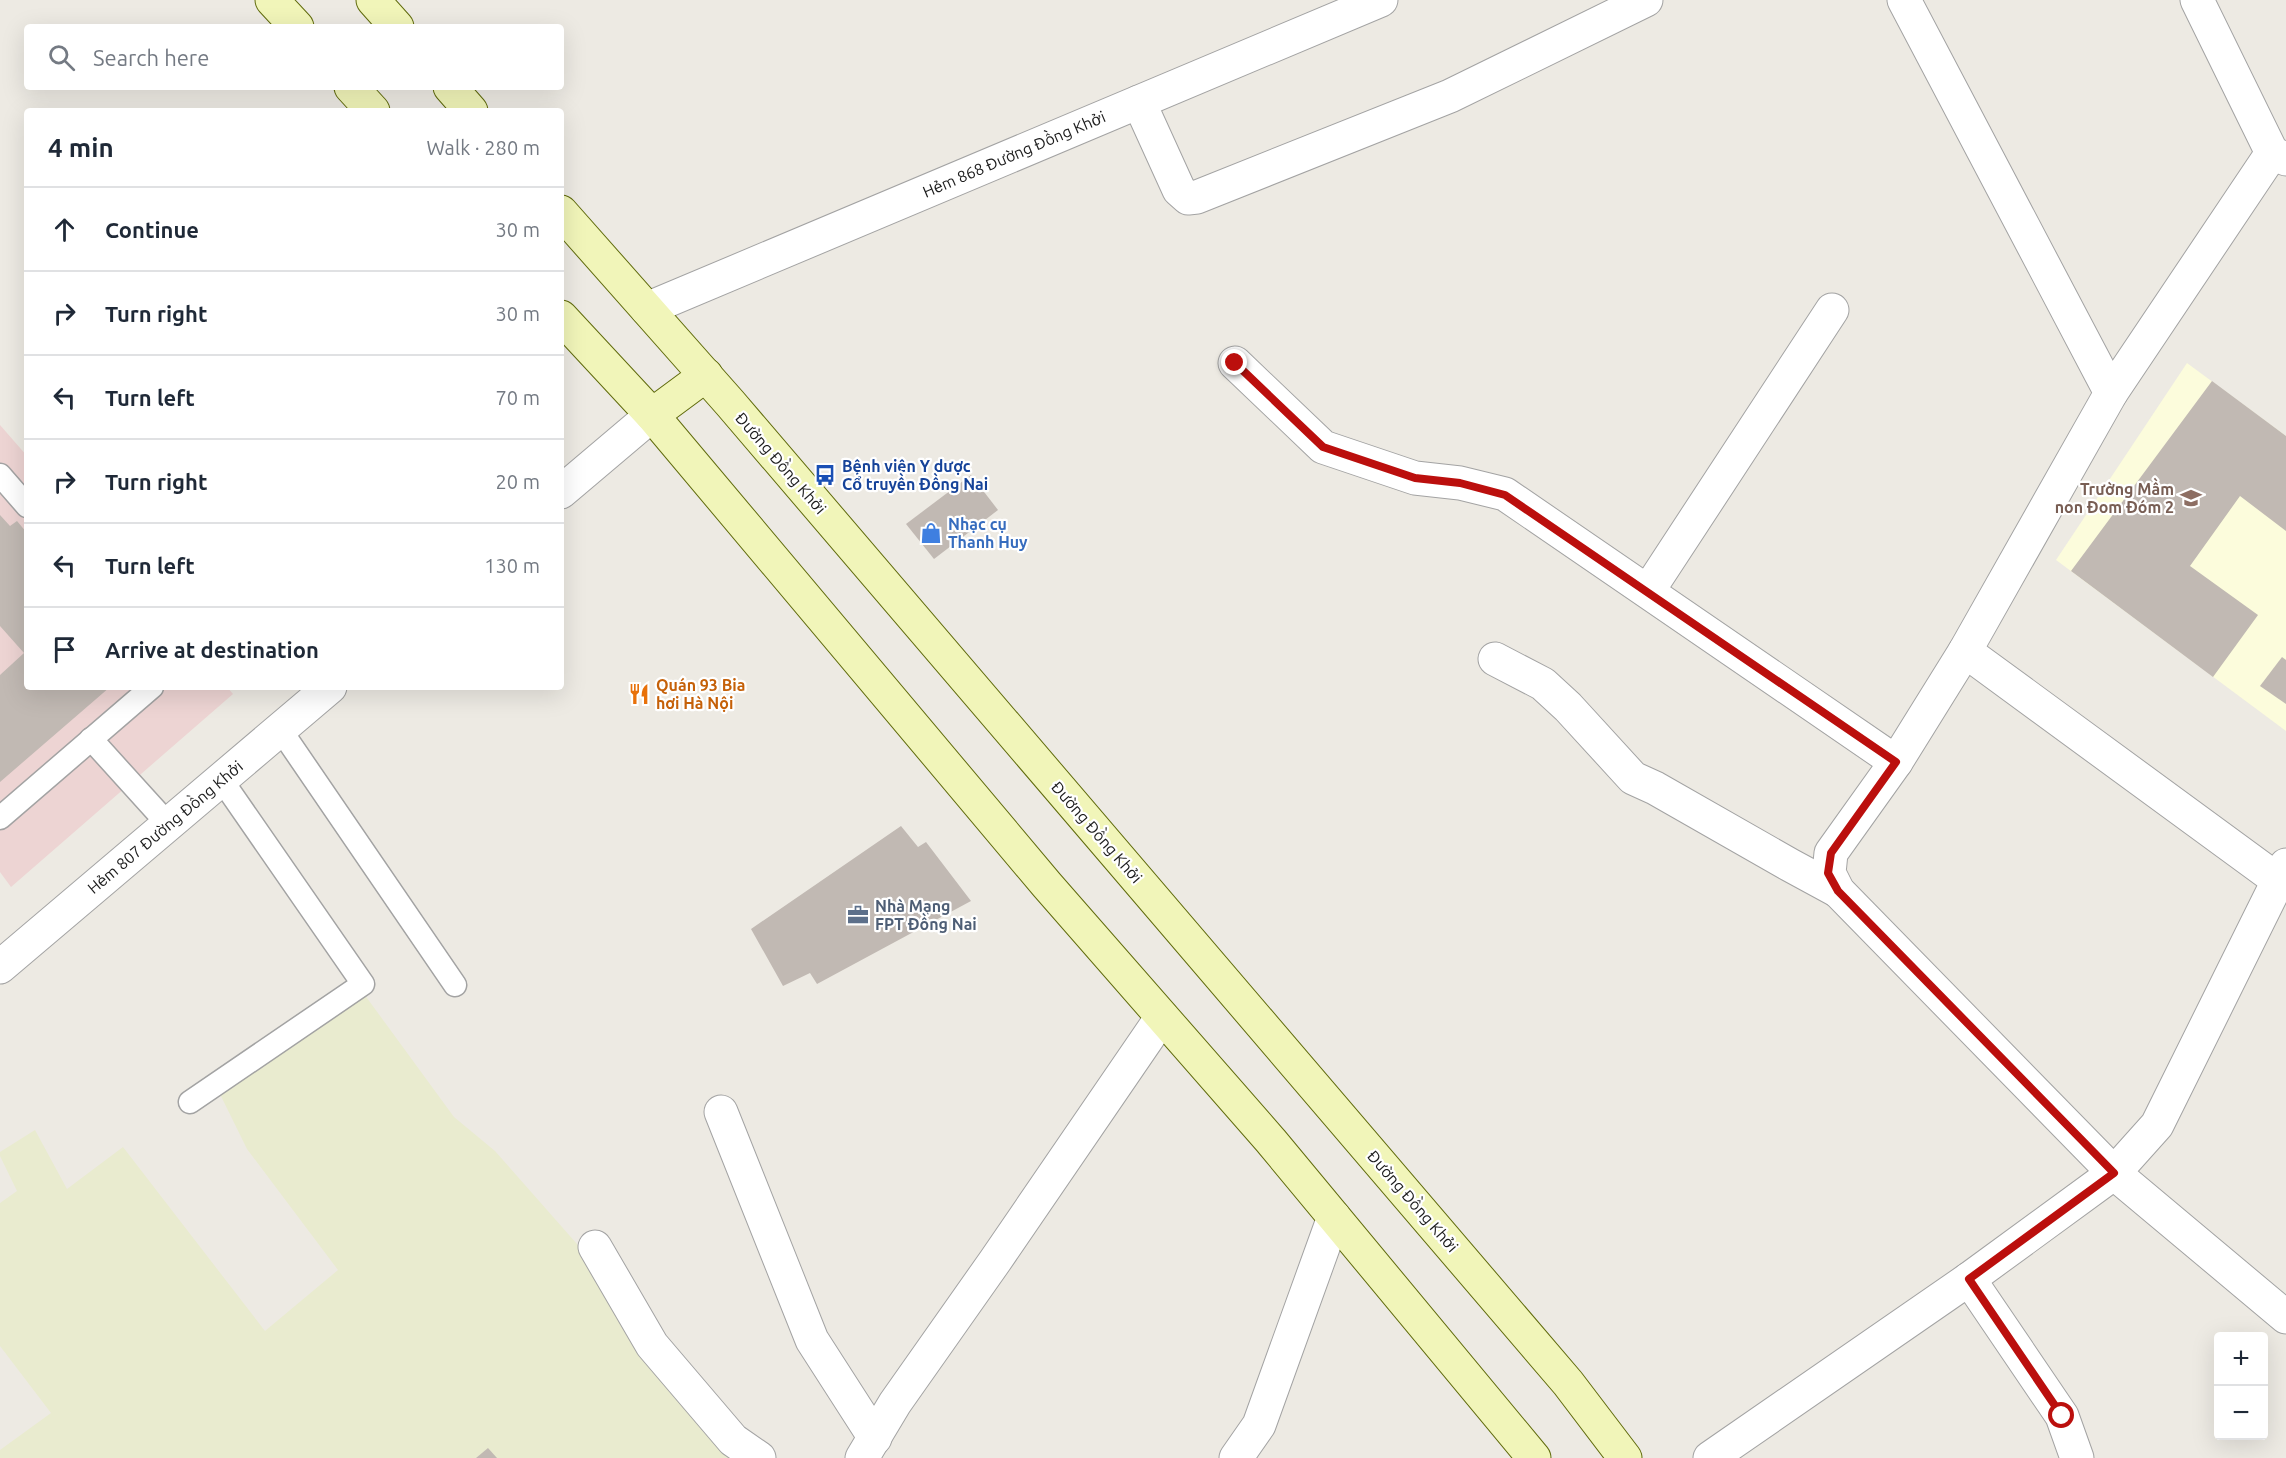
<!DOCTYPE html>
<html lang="en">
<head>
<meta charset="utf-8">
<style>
	:root { --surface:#fff; --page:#f2f2f3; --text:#1f2937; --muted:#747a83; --line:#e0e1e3 }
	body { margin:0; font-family:Ubuntu,sans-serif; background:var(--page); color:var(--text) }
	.controls { position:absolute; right:18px; bottom:18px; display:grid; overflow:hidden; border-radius:6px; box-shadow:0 6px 24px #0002 }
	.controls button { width:54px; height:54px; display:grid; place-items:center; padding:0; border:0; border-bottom:2px solid var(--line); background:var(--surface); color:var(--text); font:30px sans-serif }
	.stop { position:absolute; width:18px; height:18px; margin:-14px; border:4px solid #bb0f0d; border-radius:50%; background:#fff }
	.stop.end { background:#bb0f0d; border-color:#fff; box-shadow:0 2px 6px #0008 }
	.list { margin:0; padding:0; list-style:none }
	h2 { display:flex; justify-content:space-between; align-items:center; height:78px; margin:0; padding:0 24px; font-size:26px }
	h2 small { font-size:20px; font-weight:400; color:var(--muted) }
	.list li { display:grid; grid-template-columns:39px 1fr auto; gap:18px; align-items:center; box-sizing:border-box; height:84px; padding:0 24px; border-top:2px solid var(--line) }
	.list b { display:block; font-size:22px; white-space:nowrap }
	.list em { font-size:20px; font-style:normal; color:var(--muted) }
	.icon { flex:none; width:33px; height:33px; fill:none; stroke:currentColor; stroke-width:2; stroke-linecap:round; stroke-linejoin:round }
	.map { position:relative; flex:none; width:2286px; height:1458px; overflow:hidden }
	.search { position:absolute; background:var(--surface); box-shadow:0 6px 24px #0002; left:24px; top:24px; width:540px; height:66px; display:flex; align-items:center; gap:15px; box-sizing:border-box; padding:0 21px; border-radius:6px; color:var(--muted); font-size:22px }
	.panel { position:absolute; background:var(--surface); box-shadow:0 6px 24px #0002; left:24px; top:108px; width:540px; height:582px; border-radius:6px }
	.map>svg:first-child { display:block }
</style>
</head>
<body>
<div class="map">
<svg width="2286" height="1458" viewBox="0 0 2286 1458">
	<rect width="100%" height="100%" fill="#edeae3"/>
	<!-- commercial -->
	<polygon fill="#edd4d3" points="0,425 27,456 27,687 227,687 233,694 11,887 0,872"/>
	<!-- education -->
	<polygon fill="#fcfcdc" points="2187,363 2286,436 2286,731 2056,560"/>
	<!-- farmland -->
	<polygon fill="#e9ebcf" points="356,983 454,1117 495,1151 577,1244 639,1352 734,1458 0,1458 0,1450 51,1413 0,1346 0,1203 17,1191 0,1156 0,1152 35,1130 67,1189 123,1147 265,1331 338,1270 247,1149 217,1088"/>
	<!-- building -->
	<g fill="#c1b9b3">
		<polygon points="2212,381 2286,436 2286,531 2240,496 2190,566 2258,615 2213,677 2071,571"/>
		<polygon points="971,475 998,510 934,559 906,524"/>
		<polygon points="0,515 10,526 17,521 27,533 27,687 110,687 0,782 0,675 24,653 0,626"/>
		<polygon points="2282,657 2286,660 2286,704 2260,686"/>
		<polygon points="901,826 918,847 926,842 971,901 817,984 810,973 783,986 751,929"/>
		<polygon points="488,1448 497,1458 476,1458"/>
	</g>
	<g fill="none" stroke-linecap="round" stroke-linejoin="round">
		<defs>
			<g id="service">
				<polyline points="0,475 27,506"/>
				<polyline points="280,729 455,985"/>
				<polyline points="91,739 168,824"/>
				<polyline points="0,818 152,687"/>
				<polyline points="190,1102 363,984 221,779"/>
			</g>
			<g id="minor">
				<polyline points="1904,0 2111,393"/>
				<polyline points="2197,0 2272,153 2286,159"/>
				<polyline points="1139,102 1179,190 1188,198 1197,197 1450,96 1646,0"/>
				<polyline points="2272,153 2111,393 1965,651 1896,762 1831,853 1829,873 1838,891 2114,1173 2286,1317"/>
				<polyline points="647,309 1381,0"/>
				<polyline points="1235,363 1323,447 1415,478 1460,483 1505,494 1896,762"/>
				<polyline points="561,492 652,415"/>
				<polyline points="1648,591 1832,310"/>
				<polyline points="1965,651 2279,881"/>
				<polyline points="1495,659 1543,684 1568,707 1633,778 1655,788 1790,865 1838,891"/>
				<polyline points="0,967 330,687"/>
				<polyline points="721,1112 812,1340 875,1438"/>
				<polyline points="595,1247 652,1345 733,1440 759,1458"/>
				<polyline points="1969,1279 2062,1416 2077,1458"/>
				<polyline points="862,1458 895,1403 995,1261 1162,1017"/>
				<polyline points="1236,1458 1259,1425 1334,1217"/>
				<polyline points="1710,1458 1969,1279 2114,1173 2157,1125 2286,865"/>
			</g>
			<g id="secondary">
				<polyline points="272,0 297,27"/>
				<polyline points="373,0 397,27"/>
				<polyline points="351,87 373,111"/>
				<polyline points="450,87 471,111"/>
				<polyline points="561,212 730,403 1568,1383 1625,1458"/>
				<polyline points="561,317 652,415 1047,885 1271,1141 1534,1458"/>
				<polyline points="652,415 706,375"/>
			</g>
		</defs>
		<!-- service casing -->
		<use href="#service" stroke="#a3a3a3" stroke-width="25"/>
		<!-- minor casing -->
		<use href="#minor" stroke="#a3a3a3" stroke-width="35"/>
		<!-- secondary casing -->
		<use href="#secondary" stroke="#606b0c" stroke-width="35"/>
		<!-- service -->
		<use href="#service" stroke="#fff" stroke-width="22"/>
		<!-- minor -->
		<use href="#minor" stroke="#fff" stroke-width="33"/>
		<!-- secondary -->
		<use href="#secondary" stroke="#f1f5b9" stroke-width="33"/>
	</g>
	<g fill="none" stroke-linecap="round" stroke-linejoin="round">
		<!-- route -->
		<polyline stroke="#bb0f0d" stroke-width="8" points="1235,363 1323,447 1415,478 1460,483 1505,495 1896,762 1831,853 1828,873 1838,891 2114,1173 1969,1279 2062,1416"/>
	</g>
	<!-- icons -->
	<defs>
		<symbol id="bus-bare" viewBox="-9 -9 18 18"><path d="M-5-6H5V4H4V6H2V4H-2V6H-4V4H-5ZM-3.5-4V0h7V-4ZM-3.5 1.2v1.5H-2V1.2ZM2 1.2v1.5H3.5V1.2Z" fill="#1a4fb4" stroke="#fff" stroke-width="2.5" paint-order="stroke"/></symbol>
		<symbol id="school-bare" viewBox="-9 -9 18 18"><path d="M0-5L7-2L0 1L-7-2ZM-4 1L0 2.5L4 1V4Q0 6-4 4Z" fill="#8d6e63" stroke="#fff" stroke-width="2.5" paint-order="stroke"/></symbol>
		<symbol id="shop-bare" viewBox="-9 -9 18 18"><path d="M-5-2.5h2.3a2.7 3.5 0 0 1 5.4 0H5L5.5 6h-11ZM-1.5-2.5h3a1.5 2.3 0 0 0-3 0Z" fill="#3f7fe0" stroke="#fff" stroke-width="2.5" paint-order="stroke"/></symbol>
		<symbol id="restaurant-bare" viewBox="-9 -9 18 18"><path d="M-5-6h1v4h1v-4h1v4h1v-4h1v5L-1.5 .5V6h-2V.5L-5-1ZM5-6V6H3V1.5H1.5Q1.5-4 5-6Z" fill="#e8710a" stroke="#fff" stroke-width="2.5" paint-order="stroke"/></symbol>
		<symbol id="office-bare" viewBox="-9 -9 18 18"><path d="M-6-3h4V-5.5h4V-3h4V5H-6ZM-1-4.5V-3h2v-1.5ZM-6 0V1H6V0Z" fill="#5c6f8a" stroke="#fff" stroke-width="2.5" paint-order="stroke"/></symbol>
	</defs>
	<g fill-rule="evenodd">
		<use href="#bus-bare" x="810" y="460" width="30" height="30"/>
		<use href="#school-bare" x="2176" y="483" width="30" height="30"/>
		<use href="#shop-bare" x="916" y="518" width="30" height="30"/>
		<use href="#restaurant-bare" x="624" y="679" width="30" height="30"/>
		<use href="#office-bare" x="843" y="900" width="30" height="30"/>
	</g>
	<g text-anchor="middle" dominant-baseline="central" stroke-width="4.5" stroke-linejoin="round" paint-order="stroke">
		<!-- street labels -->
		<g font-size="16" fill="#1c1c1c" stroke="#fff">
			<text transform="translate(1014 154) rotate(-23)">Hẻm 868 Đường Đồng Khởi</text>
			<text transform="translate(781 463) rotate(49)">Đường Đồng Khởi</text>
			<text transform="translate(165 827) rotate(-40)">Hẻm 807 Đường Đồng Khởi</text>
			<text transform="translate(1097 832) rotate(49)">Đường Đồng Khởi</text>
			<text transform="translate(1413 1201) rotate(49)">Đường Đồng Khởi</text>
		</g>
		<!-- transit labels -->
		<g font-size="16" font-weight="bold" fill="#164399" stroke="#fff" text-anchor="start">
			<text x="842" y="466">Bệnh viện Y dược<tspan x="842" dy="18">Cổ truyền Đồng Nai</tspan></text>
		</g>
		<!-- education labels -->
		<g font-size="16" font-weight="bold" fill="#785e54" stroke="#fff" text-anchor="end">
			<text x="2174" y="489">Trường Mầm<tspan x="2174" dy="18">non Đom Đóm 2</tspan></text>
		</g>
		<!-- shop labels -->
		<g font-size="16" font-weight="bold" fill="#366cbe" stroke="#fff" text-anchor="start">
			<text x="948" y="524">Nhạc cụ<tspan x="948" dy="18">Thanh Huy</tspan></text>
		</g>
		<!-- food labels -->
		<g font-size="16" font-weight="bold" fill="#c56008" stroke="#fff" text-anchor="start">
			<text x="656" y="685">Quán 93 Bia<tspan x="656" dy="18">hơi Hà Nội</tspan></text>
		</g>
		<!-- service labels -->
		<g font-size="16" font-weight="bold" fill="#4e5e75" stroke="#fff" text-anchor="start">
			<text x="875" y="906">Nhà Mạng<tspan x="875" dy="18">FPT Đồng Nai</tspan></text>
		</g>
	</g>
</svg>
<div class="controls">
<button>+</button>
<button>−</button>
</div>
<div class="stop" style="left:2062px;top:1416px"></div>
<div class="stop end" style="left:1235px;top:363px"></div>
<div class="search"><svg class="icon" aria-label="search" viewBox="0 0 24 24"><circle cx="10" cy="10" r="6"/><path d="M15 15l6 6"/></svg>Search here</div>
<section class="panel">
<h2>4 min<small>Walk · 280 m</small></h2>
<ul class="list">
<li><svg class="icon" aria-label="ahead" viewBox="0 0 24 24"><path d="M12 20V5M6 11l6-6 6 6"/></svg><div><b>Continue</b></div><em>30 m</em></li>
<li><svg class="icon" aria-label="right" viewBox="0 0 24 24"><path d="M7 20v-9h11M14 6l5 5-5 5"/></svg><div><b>Turn right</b></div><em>30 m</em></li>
<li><svg class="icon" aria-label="left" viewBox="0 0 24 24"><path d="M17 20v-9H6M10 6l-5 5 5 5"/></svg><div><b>Turn left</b></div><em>70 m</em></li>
<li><svg class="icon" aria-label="right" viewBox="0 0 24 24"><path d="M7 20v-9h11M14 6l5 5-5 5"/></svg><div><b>Turn right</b></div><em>20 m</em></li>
<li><svg class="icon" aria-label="left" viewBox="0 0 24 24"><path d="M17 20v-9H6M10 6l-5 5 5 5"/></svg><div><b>Turn left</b></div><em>130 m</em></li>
<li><svg class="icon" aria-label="arrive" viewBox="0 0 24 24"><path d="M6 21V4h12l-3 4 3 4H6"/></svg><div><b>Arrive at destination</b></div></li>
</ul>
</section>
</div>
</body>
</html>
